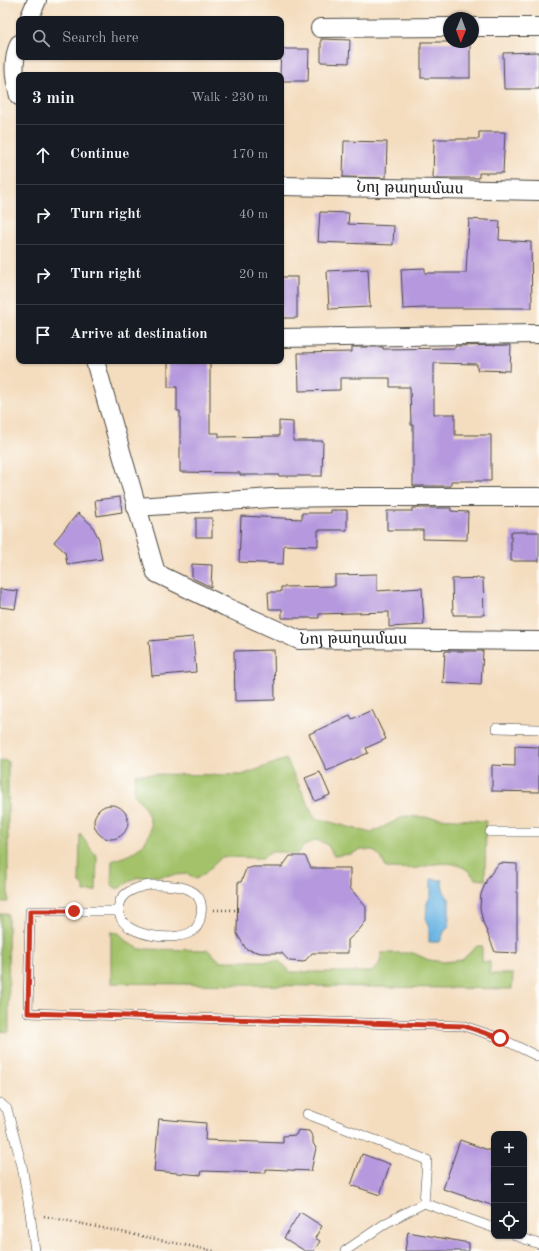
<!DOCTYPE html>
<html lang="en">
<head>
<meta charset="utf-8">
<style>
	:root { --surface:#171b24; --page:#242831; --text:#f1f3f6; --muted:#9ea1a6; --line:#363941 }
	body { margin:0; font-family:"Old Standard TT","Noto Serif Armenian",serif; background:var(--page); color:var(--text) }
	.controls { position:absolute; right:12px; bottom:12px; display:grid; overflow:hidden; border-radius:8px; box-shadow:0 1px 3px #0004 }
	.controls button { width:36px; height:36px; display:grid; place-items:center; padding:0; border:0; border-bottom:1px solid var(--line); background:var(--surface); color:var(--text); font:20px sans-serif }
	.compass { position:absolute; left:443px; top:12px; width:36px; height:36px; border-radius:50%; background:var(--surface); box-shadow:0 1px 3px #0004; rotate:181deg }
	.stop { position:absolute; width:12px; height:12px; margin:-9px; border:3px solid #c8321e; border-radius:50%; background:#fff }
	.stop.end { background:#c8321e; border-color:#fff; box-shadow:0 1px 4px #0008 }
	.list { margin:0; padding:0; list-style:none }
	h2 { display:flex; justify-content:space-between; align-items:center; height:52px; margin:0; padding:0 16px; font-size:17px }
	h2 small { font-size:13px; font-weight:400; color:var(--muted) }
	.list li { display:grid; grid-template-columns:26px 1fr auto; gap:12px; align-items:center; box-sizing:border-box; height:60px; padding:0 16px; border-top:1px solid var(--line) }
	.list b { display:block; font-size:15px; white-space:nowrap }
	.list em { font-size:13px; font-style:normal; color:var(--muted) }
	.icon { flex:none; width:22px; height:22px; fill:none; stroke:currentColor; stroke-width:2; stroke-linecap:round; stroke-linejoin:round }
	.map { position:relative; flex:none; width:539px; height:1251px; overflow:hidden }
	.search { position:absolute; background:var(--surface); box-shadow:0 1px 3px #0004; left:16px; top:16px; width:268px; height:44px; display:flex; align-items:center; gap:10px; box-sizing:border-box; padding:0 14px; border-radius:8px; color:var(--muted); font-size:15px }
	.panel { position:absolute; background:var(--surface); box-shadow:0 1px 3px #0004; left:16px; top:72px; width:268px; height:292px; border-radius:8px }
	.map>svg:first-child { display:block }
</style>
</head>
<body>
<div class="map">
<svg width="539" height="1251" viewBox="0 0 539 1251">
	<rect width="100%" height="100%" fill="#fdfcf7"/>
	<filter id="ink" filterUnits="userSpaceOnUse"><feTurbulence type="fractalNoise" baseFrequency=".025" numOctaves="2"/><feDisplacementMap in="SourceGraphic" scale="8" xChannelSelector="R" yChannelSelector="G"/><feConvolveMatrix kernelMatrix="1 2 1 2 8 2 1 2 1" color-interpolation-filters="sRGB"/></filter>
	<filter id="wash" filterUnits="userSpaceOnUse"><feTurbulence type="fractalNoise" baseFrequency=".012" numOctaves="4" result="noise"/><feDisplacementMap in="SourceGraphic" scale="16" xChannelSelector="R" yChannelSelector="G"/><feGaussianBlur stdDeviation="0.9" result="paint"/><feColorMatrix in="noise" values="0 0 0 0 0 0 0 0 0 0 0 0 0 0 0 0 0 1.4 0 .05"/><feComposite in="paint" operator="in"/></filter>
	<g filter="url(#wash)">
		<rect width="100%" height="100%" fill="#f4ddbf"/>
		<!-- green -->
		<g fill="#a3c26a" stroke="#67764a">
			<path d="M286,759l29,59 56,15 34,-17 81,5 -1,59 -10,-1c-10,-16 -26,-18 -45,-14 -4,1 -8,2 -12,3 -10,1 -22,0 -32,0l-5,-11 -8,-7h-13l-9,4 -17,2 -7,-12 -11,-4 -12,6 -7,8 -17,-2h-8l-10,6 -40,-1 -18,17 -8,5 -8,-5 -53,4 -17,11 -7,-4 1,-24c7,-3 17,-5 23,-10 25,-17 16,-39 -1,-57l1,-20 107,1z"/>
			<polygon points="0,760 8,761 8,902 0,902"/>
			<polygon points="80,834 97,857 96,891 84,892 84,887 79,882"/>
			<polygon points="0,914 8,914 9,1032 0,1031"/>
			<polygon points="111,932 119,933 127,942 140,949 208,950 220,961 279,961 291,972 371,972 379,964 382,953 413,953 429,960 444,962 462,960 477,946 482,946 482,962 490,962 490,974 513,974 512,989 111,983"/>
		</g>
		<!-- water -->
		<path fill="#6cb6e4" stroke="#4c7088" d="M431,879l11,1c0,8 2,13 7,19v27l-4,4 -5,12h-11v-14l-3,-7 1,-18 4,-8z"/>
		<g id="blocks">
			<!-- building -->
			<g fill="#b598de">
				<polygon points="321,39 350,40 349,63 321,62"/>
				<rect x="421" y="42" width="49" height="36"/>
				<polygon points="281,49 309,49 308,81 281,81 281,75 280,75"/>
				<polygon points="539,52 539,89 504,89 503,53"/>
				<polygon points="479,132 505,132 503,173 479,173 479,178 433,178 434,139 479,139"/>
				<polygon points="344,141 387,142 386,178 343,177"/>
				<polygon points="320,212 349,213 348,224 394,226 393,245 318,242"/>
				<polygon points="469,219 500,221 499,240 531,242 532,308 425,308 403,309 401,269 425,268 425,273 466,273"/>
				<polygon points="368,269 370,307 329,309 327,271"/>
				<rect x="281" y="277" width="16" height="41"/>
				<polygon points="511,345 510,371 477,370 477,364 434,363 434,414 455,414 455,435 491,435 491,481 451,481 451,486 413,486 413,425 411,425 410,387 390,387 390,378 340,378 340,390 299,391 298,353 352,352 352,347 383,347 383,349 455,348 455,346"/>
				<polygon points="168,361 210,361 210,433 219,433 219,437 279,436 279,421 293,422 293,441 323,441 322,476 279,476 279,475 240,475 240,473 180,472 180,411 177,411 177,387 168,387"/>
				<polygon points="120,497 122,512 97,516 95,500"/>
				<polygon points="412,508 451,508 451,511 468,512 467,540 423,539 423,530 387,530 387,511 412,511"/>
				<polygon points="331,510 347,510 347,530 318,530 318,546 284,545 283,564 239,562 241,516 302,519 302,513 331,513"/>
				<polygon points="78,513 92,525 99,539 102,559 67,564 65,552 54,542"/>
				<rect x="196" y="518" width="16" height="19"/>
				<rect x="511" y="532" width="28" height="29"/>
				<polygon points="192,564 212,565 211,587 192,578"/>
				<polygon points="377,574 377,591 422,588 424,625 389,627 389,612 319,614 319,618 282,618 282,609 269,609 268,592 281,592 281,587 335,586 335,575"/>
				<polygon points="483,578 484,615 453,615 452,579"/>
				<polygon points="0,589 18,591 15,609 0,607"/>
				<polygon points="193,637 196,672 152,676 149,641"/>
				<polygon points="274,650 275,700 235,701 234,651"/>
				<polygon points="445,651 483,651 481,685 443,683"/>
				<polygon points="372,710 386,739 366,748 368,753 327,771 309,734 350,715 352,719"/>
				<polygon points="515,746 539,747 539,792 492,791 492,765 515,766"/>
				<polygon points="320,772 330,795 315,801 305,778"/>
				<circle cx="111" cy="822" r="17"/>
				<polygon points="290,856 305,856 311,868 350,868 350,888 366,907 366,921 359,930 348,940 348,953 312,953 304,962 289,961 282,953 261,953 246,949 237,934 238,882 241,882 246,869 253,867 282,867"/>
				<polygon points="499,863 517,864 517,953 495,952 483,922 480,908 481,894 487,879"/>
				<polygon points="159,1119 206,1123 205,1140 283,1143 283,1136 296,1135 298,1130 309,1131 313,1137 313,1143 316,1148 311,1171 266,1169 266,1173 202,1171 201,1175 154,1171"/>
				<polygon points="460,1140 494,1152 494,1206 443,1189"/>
				<polygon points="362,1154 390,1164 380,1195 351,1185"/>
				<polygon points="300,1212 322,1226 315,1238 320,1241 314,1251 305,1251 284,1238"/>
				<polygon points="408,1232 469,1243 469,1251 405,1251"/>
			</g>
		</g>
	</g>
	<g filter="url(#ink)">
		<use href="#blocks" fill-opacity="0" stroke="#494641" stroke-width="1"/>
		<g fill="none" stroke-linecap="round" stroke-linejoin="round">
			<defs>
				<g id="lane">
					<polyline points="496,728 539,729"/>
					<polyline points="490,832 539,832"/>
					<path d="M149,885c20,0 57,-2 52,29 -1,6 -2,12 -7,16 -15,13 -68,7 -74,-14 -7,-21 13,-28 29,-31z"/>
					<polyline points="119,911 30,911 28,1013 464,1026 500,1038 539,1057"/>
					<polyline points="0,1103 7,1109 22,1166 30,1213 35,1251"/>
					<polyline points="307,1114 427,1160 424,1203"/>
					<polyline points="516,1236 539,1244"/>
					<polyline points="345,1251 386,1223 424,1203 494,1228"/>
				</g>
				<g id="street">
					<polyline points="29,19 37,0"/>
					<polyline points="473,27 539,27"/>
					<polyline points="320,28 449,27"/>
					<path d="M19,44c-7,18 -5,33 0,52"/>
					<path id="s1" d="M281,186l258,5"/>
					<polyline points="281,338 539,334"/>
					<path id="s2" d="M95,361l61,212 70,34 73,33 43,-1 197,2"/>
					<polyline points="136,507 272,498 346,497 539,497"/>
				</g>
			</defs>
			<!-- lane casing -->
			<use href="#lane" stroke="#494641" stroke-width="10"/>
			<!-- street casing -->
			<use href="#street" stroke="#494641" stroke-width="20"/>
			<!-- path -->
			<g stroke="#494641" stroke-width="2.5" stroke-dasharray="1 3" stroke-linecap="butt">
				<polyline points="214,910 237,910"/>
				<polyline points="44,1216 214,1251"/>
			</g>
			<!-- lane -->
			<use href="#lane" stroke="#fff" stroke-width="9"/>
			<!-- street -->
			<use href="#street" stroke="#fff" stroke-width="18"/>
		</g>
	</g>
	<g fill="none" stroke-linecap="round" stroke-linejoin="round" filter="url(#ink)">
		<!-- route -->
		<polyline stroke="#c8321e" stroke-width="5" points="74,911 30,911 28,1013 464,1026 500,1038"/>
	</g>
	<g text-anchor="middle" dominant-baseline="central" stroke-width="3.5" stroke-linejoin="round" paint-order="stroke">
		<!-- street labels -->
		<g font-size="16" fill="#2b2b2b" stroke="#fdfcf7">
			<text stroke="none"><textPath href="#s1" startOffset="129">Նոյ թաղամաս</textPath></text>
			<text stroke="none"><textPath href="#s2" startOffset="433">Նոյ թաղամաս</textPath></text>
		</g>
	</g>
</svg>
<div class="controls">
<button>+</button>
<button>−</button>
<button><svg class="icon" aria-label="locate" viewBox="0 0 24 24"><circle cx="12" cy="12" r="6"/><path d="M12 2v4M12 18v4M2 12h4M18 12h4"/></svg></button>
</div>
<svg class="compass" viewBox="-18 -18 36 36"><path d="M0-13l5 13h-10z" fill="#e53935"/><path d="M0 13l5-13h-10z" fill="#9ea1a6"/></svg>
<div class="stop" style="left:500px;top:1038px"></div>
<div class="stop end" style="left:74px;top:911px"></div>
<div class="search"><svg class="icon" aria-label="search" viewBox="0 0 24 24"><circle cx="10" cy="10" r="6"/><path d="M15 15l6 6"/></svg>Search here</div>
<section class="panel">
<h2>3 min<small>Walk · 230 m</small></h2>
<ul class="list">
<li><svg class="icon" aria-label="ahead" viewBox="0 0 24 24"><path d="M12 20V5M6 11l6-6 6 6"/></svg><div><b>Continue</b></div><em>170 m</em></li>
<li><svg class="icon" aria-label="right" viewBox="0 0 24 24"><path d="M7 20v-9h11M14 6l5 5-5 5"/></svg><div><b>Turn right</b></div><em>40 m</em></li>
<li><svg class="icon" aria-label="right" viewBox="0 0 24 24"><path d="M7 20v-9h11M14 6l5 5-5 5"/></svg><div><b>Turn right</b></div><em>20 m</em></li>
<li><svg class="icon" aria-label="arrive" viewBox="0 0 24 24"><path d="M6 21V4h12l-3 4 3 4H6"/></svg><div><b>Arrive at destination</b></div></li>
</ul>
</section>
</div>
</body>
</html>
